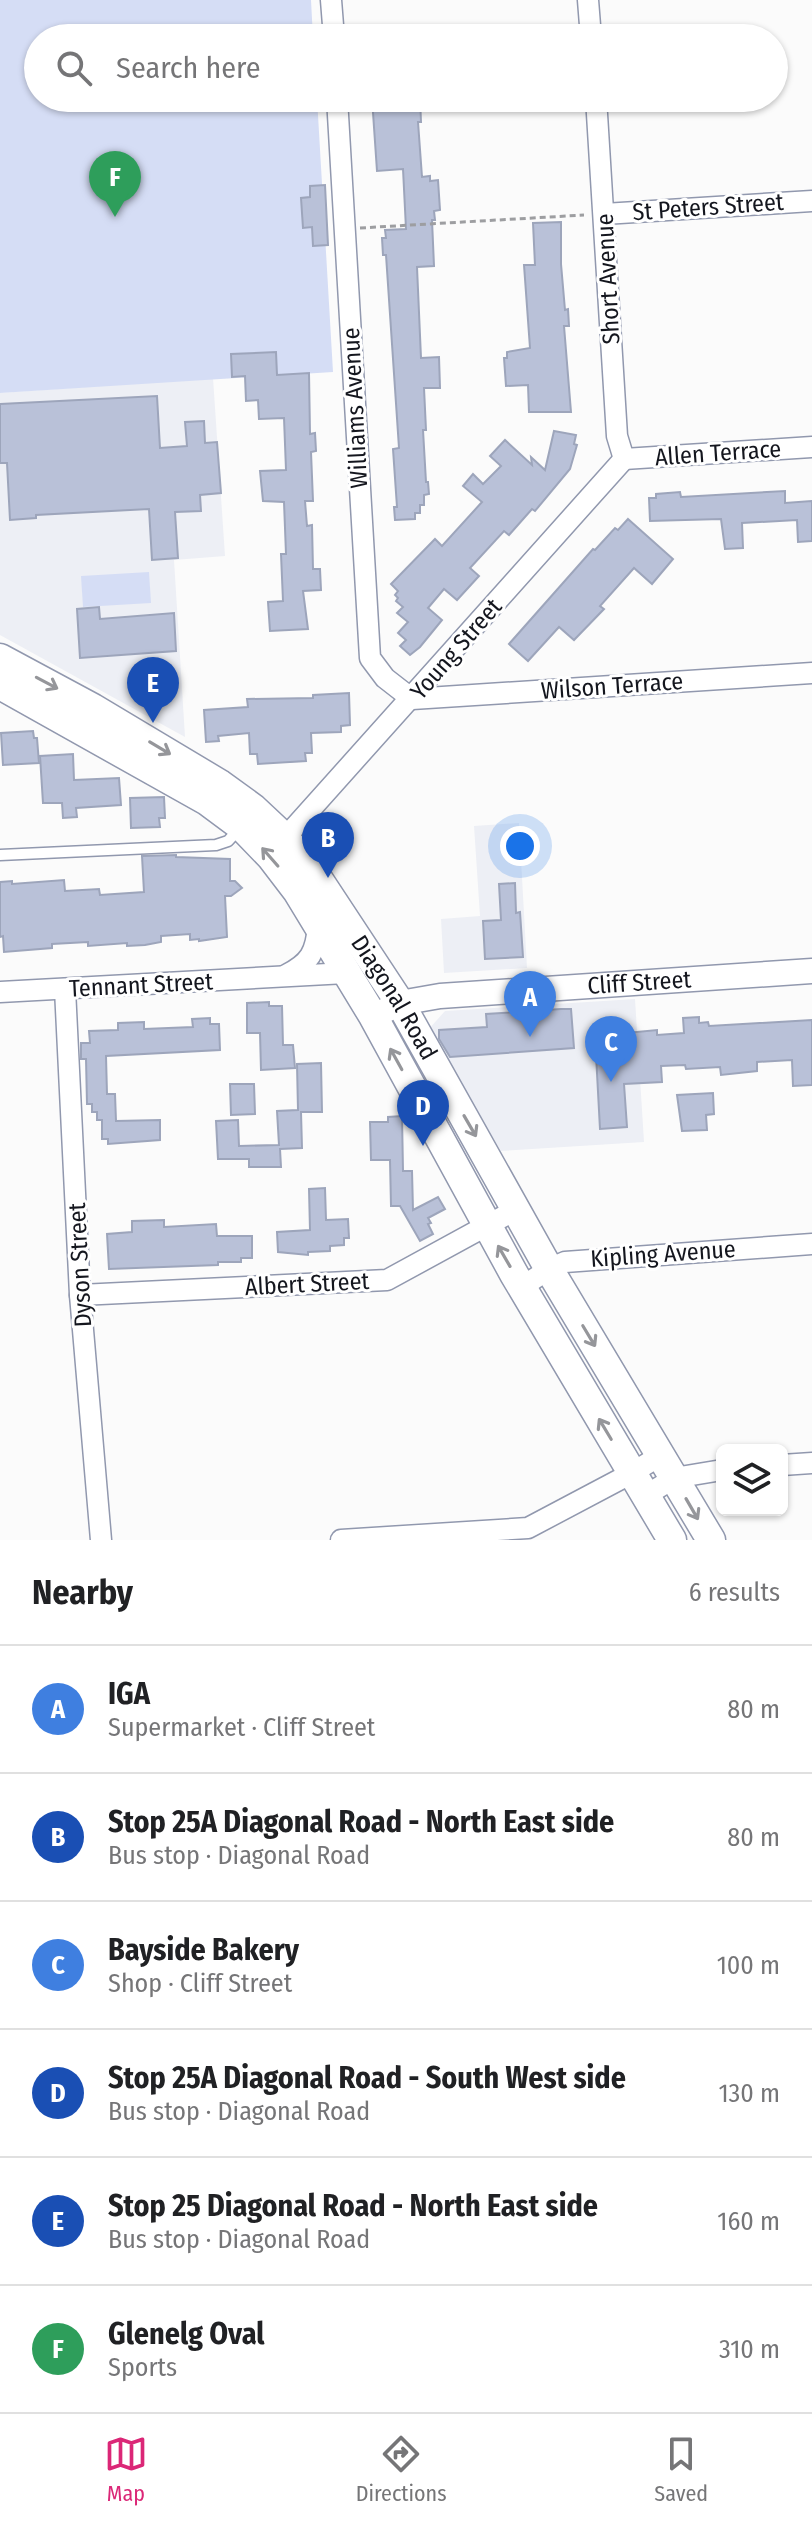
<!DOCTYPE html>
<html lang="en">
<head>
<meta charset="utf-8">
<style>
	:root { --surface:#fff; --page:#f2f2f2; --text:#202124; --muted:#757577; --line:#e0e0e0; --accent:#db2777 }
	body { margin:0; font-family:"Fira Sans Condensed",sans-serif; background:var(--page); color:var(--text) }
	.controls { position:absolute; right:24px; bottom:24px; display:grid; overflow:hidden; border-radius:12px; box-shadow:0 2px 6px #0004 }
	.controls button { width:72px; height:72px; display:grid; place-items:center; padding:0; border:0; border-bottom:2px solid var(--line); background:var(--surface); color:var(--text); font:40px sans-serif }
	.you { position:absolute; left:520px; top:846px; width:28px; height:28px; margin:-20px; border:6px solid #fff; border-radius:50%; background:#1a73e8; box-shadow:0 0 0 12px #1a73e833 }
	.badge { display:grid; place-items:center; width:52px; height:52px; border-radius:50%; background:var(--accent); color:#fff; font-size:26px; font-weight:700 }
	.pin { position:absolute; translate:-50% -66px; filter:drop-shadow(0 2px 4px #0008) }
	.pin::after { content:''; position:absolute; top:42px; width:28px; height:24px; background:inherit; clip-path:polygon(0 0,100% 0,50% 100%) }
	.list { margin:0; padding:0; list-style:none }
	h2 { display:flex; justify-content:space-between; align-items:center; height:104px; margin:0; padding:0 32px; font-size:34px }
	h2 small { font-size:26px; font-weight:400; color:var(--muted) }
	.list li { display:grid; grid-template-columns:52px 1fr auto; gap:24px; align-items:center; box-sizing:border-box; height:128px; padding:0 32px; border-top:2px solid var(--line) }
	.list b { display:block; font-size:30px; white-space:nowrap }
	.list p { margin:0; font-size:26px; white-space:nowrap; color:var(--muted) }
	.list em { font-size:26px; font-style:normal; color:var(--muted) }
	.icon { flex:none; width:44px; height:44px; fill:none; stroke:currentColor; stroke-width:2; stroke-linecap:round; stroke-linejoin:round }
	.map { position:relative; flex:none; width:812px; height:1540px; overflow:hidden }
	.search { position:absolute; background:var(--surface); box-shadow:0 2px 6px #0004; left:24px; right:24px; top:24px; height:88px; display:flex; align-items:center; gap:20px; box-sizing:border-box; padding:0 28px; border-radius:44px; color:var(--muted); font-size:30px }
	.sheet { height:872px; background:var(--surface) }
	nav { display:flex; justify-content:space-around; align-items:center; box-sizing:border-box; height:112px; border-top:2px solid var(--line); background:var(--surface); font-size:22px; color:var(--muted) }
	nav a { display:grid; justify-items:center; gap:4px }
	nav .on { color:var(--accent) }
	.map>svg:first-child { display:block }
</style>
</head>
<body>
<div class="map">
<svg width="812" height="1540" viewBox="0 0 812 1540">
	<rect width="100%" height="100%" fill="#fbfbfb"/>
	<!-- built -->
	<g fill="#edeff5">
		<polygon points="213,378 225,556 174,560 185,737 0,635 0,393"/>
		<polygon points="519,823 527,968 444,973 441,919 480,916 474,826"/>
		<polygon points="635,999 644,1142 501,1151 428,1030 445,1011"/>
	</g>
	<!-- green -->
	<g fill="#d5ddf5">
		<polygon points="0,0 311,0 313,38 38,38 38,98 317,98 333,372 0,393"/>
		<polygon points="149,572 151,603 83,607 81,576"/>
	</g>
	<!-- building -->
	<g fill="#b9c1d8" stroke="#9da5bb" stroke-width="2">
		<polygon points="372,98 420,98 421,122 418,122 422,177 430,176 430,181 438,180 440,210 434,211 435,220 432,220 434,266 417,267 421,358 439,357 440,388 424,388 426,430 423,430 426,482 428,482 429,494 424,495 424,505 420,505 420,513 415,513 415,519 395,520 394,507 397,507 393,449 399,448 386,255 383,255 382,238 386,238 385,230 406,229 403,169 377,171"/>
		<polygon points="325,185 328,245 313,246 312,227 303,228 301,198 310,197 310,186"/>
		<polygon points="561,222 561,264 565,310 568,309 569,326 564,326 571,412 529,412 528,385 506,386 504,358 507,358 507,352 530,348 524,265 535,265 533,223"/>
		<polygon points="276,352 277,375 309,373 310,434 315,433 316,451 311,452 313,501 305,501 307,526 312,525 313,569 320,569 321,590 303,591 308,629 270,631 268,602 283,601 281,554 286,554 284,502 263,501 260,471 286,470 284,418 259,419 258,400 246,401 245,376 232,377 231,354"/>
		<polygon points="157,396 160,448 187,446 185,422 204,421 205,443 217,442 221,493 200,495 201,511 175,512 178,558 152,560 149,509 36,515 36,518 10,520 7,463 0,463 0,404"/>
		<polygon points="554,431 576,435 574,444 577,445 570,469 535,511 532,509 509,535 504,531 470,568 479,576 457,600 444,589 428,608 442,620 420,647 410,655 400,646 406,640 398,633 408,622 397,613 403,607 396,601 398,598 395,595 398,591 391,584 435,539 442,546 482,502 463,486 473,474 483,484 501,466 490,456 505,440 532,465 531,457 545,470"/>
		<polygon points="785,491 785,503 812,501 812,541 798,542 797,520 742,523 743,548 725,549 721,519 650,521 649,498 656,498 656,494 680,492 681,497"/>
		<polygon points="628,519 673,559 652,584 634,568 600,606 604,609 574,640 559,627 528,661 509,644 593,549 595,550 615,528 618,530"/>
		<polygon points="99,607 100,619 174,613 176,651 80,658 77,609"/>
		<polygon points="349,693 350,725 341,726 341,732 311,733 312,753 305,753 306,761 258,764 257,754 250,754 249,733 218,736 219,741 206,742 204,710 248,707 247,699 313,698 313,695"/>
		<polygon points="33,731 34,738 37,738 39,763 3,765 1,733"/>
		<polygon points="73,754 74,780 119,778 121,805 76,808 77,817 63,818 62,803 43,803 40,756"/>
		<polygon points="164,797 165,818 159,818 160,827 131,828 130,798"/>
		<polygon points="176,855 176,857 230,859 230,881 235,881 242,888 231,896 225,896 227,937 199,941 199,939 190,940 190,934 161,936 161,942 145,945 127,946 127,943 88,946 88,942 52,944 52,948 4,952 3,936 0,937 0,882 12,881 12,884 64,880 65,891 99,889 100,895 144,892 142,856"/>
		<polygon points="515,883 516,913 520,912 523,957 485,959 483,921 501,920 499,884"/>
		<polygon points="269,1002 269,1006 282,1006 283,1045 293,1045 295,1068 261,1070 260,1033 247,1033 247,1003"/>
		<polygon points="561,1009 571,1009 574,1048 450,1057 439,1039 439,1030 487,1027 486,1014"/>
		<polygon points="699,1017 699,1023 708,1022 709,1026 812,1020 812,1085 793,1086 792,1060 757,1062 757,1071 721,1075 720,1067 686,1069 685,1065 661,1066 662,1082 624,1084 627,1127 600,1129 595,1036 657,1030 657,1035 684,1033 683,1018"/>
		<polygon points="210,1018 210,1024 219,1024 220,1050 106,1056 107,1094 115,1094 116,1121 160,1120 160,1140 108,1144 108,1139 102,1139 102,1120 97,1120 97,1112 92,1112 92,1104 87,1104 86,1059 81,1059 81,1043 90,1043 89,1031 118,1030 118,1023 144,1022 144,1029 193,1027 192,1019"/>
		<polygon points="321,1063 322,1112 301,1112 302,1148 280,1149 281,1167 249,1167 249,1159 218,1159 216,1121 238,1120 239,1146 279,1145 277,1111 298,1110 297,1064"/>
		<polygon points="230,1084 254,1084 255,1114 231,1115"/>
		<polygon points="713,1093 714,1114 706,1115 707,1130 682,1131 677,1095"/>
		<polygon points="402,1116 403,1171 412,1171 413,1210 438,1197 445,1209 428,1218 431,1223 428,1224 433,1234 420,1241 400,1206 391,1206 390,1160 371,1160 370,1122 388,1122 388,1117"/>
		<polygon points="325,1188 326,1220 348,1219 349,1238 344,1238 344,1245 330,1246 330,1251 308,1252 308,1255 278,1252 277,1232 310,1230 309,1189"/>
		<polygon points="164,1220 164,1227 216,1224 217,1236 252,1236 252,1258 241,1258 241,1262 218,1262 218,1265 109,1269 107,1234 132,1232 132,1221"/>
	</g>
	<g fill="none" stroke-linecap="round" stroke-linejoin="round">
		<defs>
			<polyline id="service" points="0,855 216,845 228,841 240,828"/>
			<g id="minor">
				<polyline points="331,0 334,38"/>
				<polyline points="588,0 591,38"/>
				<polyline points="337,98 370,658 385,678 412,699 812,673"/>
				<polyline points="596,98 617,436 624,459"/>
				<polyline points="604,214 812,201"/>
				<polyline points="624,459 812,447"/>
				<polyline points="285,838 624,459"/>
				<path d="M286,975c24,-12 30,-23 32,-49"/>
				<polyline points="65,989 80,1295 101,1540"/>
				<polyline points="0,992 346,973"/>
				<polyline points="522,1287 549,1269 565,1262 812,1244"/>
				<polyline points="80,1295 387,1280 517,1209"/>
				<polyline points="782,1465 812,1463"/>
				<polyline points="645,1496 674,1478 722,1470"/>
				<polyline points="341,1540 528,1528 632,1473 661,1455"/>
			</g>
			<g id="tertiary">
				<path id="s1" d="M386,1010l14,-7 40,-7 372,-25"/>
			</g>
			<g id="secondary">
				<path id="s2" d="M0,658l93,50 127,76 33,24 32,30 30,36 85,129 149,266 162,271"/>
				<polyline points="0,685 207,801 242,827 271,857 297,891 373,1016 514,1274 672,1540"/>
			</g>
		</defs>
		<!-- service casing -->
		<use href="#service" stroke="#9198ae" stroke-width="13"/>
		<!-- minor casing -->
		<use href="#minor" stroke="#9198ae" stroke-width="23"/>
		<!-- tertiary casing -->
		<use href="#tertiary" stroke="#9198ae" stroke-width="27"/>
		<!-- secondary casing -->
		<use href="#secondary" stroke="#9198ae" stroke-width="31"/>
		<!-- path -->
		<polyline stroke="#9d9ea1" stroke-width="3" stroke-dasharray="6 4" stroke-linecap="butt" points="360,228 584,215"/>
		<!-- service -->
		<use href="#service" stroke="#fff" stroke-width="10"/>
		<!-- minor -->
		<use href="#minor" stroke="#fff" stroke-width="20"/>
		<!-- tertiary -->
		<use href="#tertiary" stroke="#fff" stroke-width="24"/>
		<!-- secondary -->
		<use href="#secondary" stroke="#fff" stroke-width="28"/>
	</g>
	<!-- one-way arrows -->
	<defs><path id="oneway-shaft" d="M-6 0H5M1.5-3L5.5 0L1.5 3" fill="none" stroke-width="1.6" stroke-linecap="round" stroke-linejoin="round" transform="scale(2)"/></defs>
	<g stroke="#95969a">
		<use href="#oneway-shaft" transform="translate(47 683) rotate(28)"/>
		<use href="#oneway-shaft" transform="translate(160 748) rotate(31)"/>
		<use href="#oneway-shaft" transform="translate(270 857) rotate(-131)"/>
		<use href="#oneway-shaft" transform="translate(396 1059) rotate(-119)"/>
		<use href="#oneway-shaft" transform="translate(470 1126) rotate(60)"/>
		<use href="#oneway-shaft" transform="translate(504 1256) rotate(-120)"/>
		<use href="#oneway-shaft" transform="translate(589 1336) rotate(59)"/>
		<use href="#oneway-shaft" transform="translate(605 1429) rotate(-121)"/>
		<use href="#oneway-shaft" transform="translate(692 1509) rotate(60)"/>
	</g>
	<g text-anchor="middle" dominant-baseline="central" stroke-width="6" stroke-linejoin="round" paint-order="stroke">
		<!-- street labels -->
		<g font-size="24" fill="#14161e" stroke="#fff">
			<text transform="translate(708 207) rotate(-4)">St Peters Street</text>
			<text transform="translate(608 279) rotate(-93)">Short Avenue</text>
			<text transform="translate(355 408) rotate(-93)">Williams Avenue</text>
			<text transform="translate(718 453) rotate(-4)">Allen Terrace</text>
			<text transform="translate(456 649) rotate(-49)">Young Street</text>
			<text transform="translate(612 686) rotate(-4)">Wilson Terrace</text>
			<text stroke="none"><textPath href="#s1" startOffset="256">Cliff Street</textPath></text>
			<text transform="translate(141 985) rotate(-3)">Tennant Street</text>
			<text stroke="none"><textPath href="#s2" startOffset="532">Diagonal Road</textPath></text>
			<text transform="translate(663 1254) rotate(-4)">Kipling Avenue</text>
			<text transform="translate(80 1265) rotate(-93)">Dyson Street</text>
			<text transform="translate(307 1284) rotate(-3)">Albert Street</text>
		</g>
	</g>
</svg>
<div class="controls">
<button><svg class="icon" aria-label="layers" viewBox="0 0 24 24"><path d="M12 4l9 5-9 5-9-5zM3 14l9 5 9-5"/></svg></button>
</div>
<div class="you"></div>
<div class="pin badge" style="left:530px;top:1037px;background:#3f7fe0">A</div>
<div class="pin badge" style="left:328px;top:878px;background:#1a4fb4">B</div>
<div class="pin badge" style="left:611px;top:1082px;background:#3f7fe0">C</div>
<div class="pin badge" style="left:423px;top:1146px;background:#1a4fb4">D</div>
<div class="pin badge" style="left:153px;top:723px;background:#1a4fb4">E</div>
<div class="pin badge" style="left:115px;top:217px;background:#2e9e5b">F</div>
<div class="search"><svg class="icon" aria-label="search" viewBox="0 0 24 24"><circle cx="10" cy="10" r="6"/><path d="M15 15l6 6"/></svg>Search here</div>
</div>
<section class="sheet">
<h2>Nearby<small>6 results</small></h2>
<ul class="list">
<li><span class="badge" style="background:#3f7fe0">A</span><div><b>IGA</b><p>Supermarket · Cliff Street</p></div><em>80 m</em></li>
<li><span class="badge" style="background:#1a4fb4">B</span><div><b>Stop 25A Diagonal Road - North East side</b><p>Bus stop · Diagonal Road</p></div><em>80 m</em></li>
<li><span class="badge" style="background:#3f7fe0">C</span><div><b>Bayside Bakery</b><p>Shop · Cliff Street</p></div><em>100 m</em></li>
<li><span class="badge" style="background:#1a4fb4">D</span><div><b>Stop 25A Diagonal Road - South West side</b><p>Bus stop · Diagonal Road</p></div><em>130 m</em></li>
<li><span class="badge" style="background:#1a4fb4">E</span><div><b>Stop 25 Diagonal Road - North East side</b><p>Bus stop · Diagonal Road</p></div><em>160 m</em></li>
<li><span class="badge" style="background:#2e9e5b">F</span><div><b>Glenelg Oval</b><p>Sports</p></div><em>310 m</em></li>
</ul>
</section>
<nav>
<a class="on"><svg class="icon" aria-label="map" viewBox="0 0 24 24"><path d="M3 6l6-2 6 2 6-2v14l-6 2-6-2-6 2zM9 4v14M15 6v14"/></svg>Map</a>
<a><svg class="icon" aria-label="directions" viewBox="0 0 24 24"><path d="M12 3l9 9-9 9-9-9zM9 14v-3h6M13 9l2 2-2 2"/></svg>Directions</a>
<a><svg class="icon" aria-label="saved" viewBox="0 0 24 24"><path d="M7 4h10v16l-5-4-5 4z"/></svg>Saved</a>
</nav>
</body>
</html>
